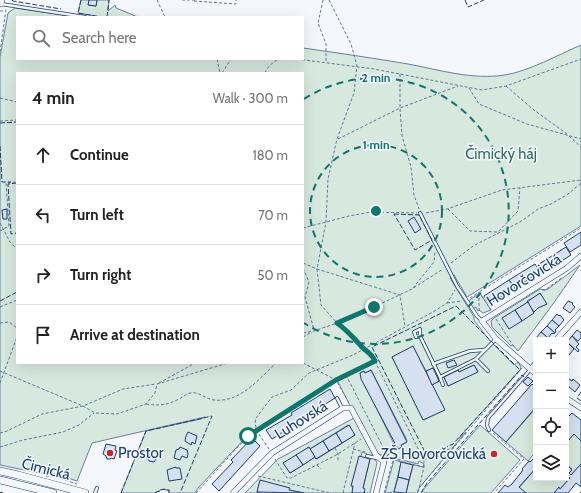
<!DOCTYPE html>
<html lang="en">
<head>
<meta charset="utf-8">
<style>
	:root { --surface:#fff; --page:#f6f6f6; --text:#222; --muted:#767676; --line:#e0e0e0 }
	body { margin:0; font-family:Cabin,sans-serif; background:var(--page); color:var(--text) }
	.controls { position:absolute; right:12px; bottom:12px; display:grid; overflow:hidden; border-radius:0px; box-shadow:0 4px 16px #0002 }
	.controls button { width:36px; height:36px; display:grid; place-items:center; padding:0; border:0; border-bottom:1px solid var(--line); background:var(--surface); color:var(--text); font:20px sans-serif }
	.stop { position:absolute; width:12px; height:12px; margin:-9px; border:3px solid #0f766e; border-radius:50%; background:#fff }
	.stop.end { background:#0f766e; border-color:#fff; box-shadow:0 1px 4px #0008 }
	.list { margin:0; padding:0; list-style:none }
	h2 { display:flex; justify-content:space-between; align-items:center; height:52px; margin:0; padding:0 16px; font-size:17px }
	h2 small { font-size:13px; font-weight:400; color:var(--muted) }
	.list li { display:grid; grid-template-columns:26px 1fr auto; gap:12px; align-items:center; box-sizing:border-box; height:60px; padding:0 16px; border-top:1px solid var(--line) }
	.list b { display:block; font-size:15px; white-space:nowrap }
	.list em { font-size:13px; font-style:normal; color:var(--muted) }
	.icon { flex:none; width:22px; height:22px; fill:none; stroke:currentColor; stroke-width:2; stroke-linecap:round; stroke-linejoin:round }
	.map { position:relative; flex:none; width:581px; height:493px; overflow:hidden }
	.search { position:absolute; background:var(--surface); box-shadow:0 4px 16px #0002; left:16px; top:16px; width:288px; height:44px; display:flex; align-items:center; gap:10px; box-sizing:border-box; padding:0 14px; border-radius:0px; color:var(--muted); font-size:15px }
	.panel { position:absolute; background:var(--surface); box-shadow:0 4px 16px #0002; left:16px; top:72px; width:288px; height:292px; border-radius:0px }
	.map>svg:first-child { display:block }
</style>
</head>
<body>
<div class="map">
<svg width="581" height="493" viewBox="0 0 581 493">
	<rect width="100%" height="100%" fill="#f4f7fb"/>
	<!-- green -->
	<g fill="#d7e8df" stroke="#687fa3" fill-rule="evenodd">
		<polygon points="81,0 89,0 88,5 96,6 97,0 109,0 108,11 115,5 116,8 138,17 101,17 78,13"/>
		<path d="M15,8l61,9h-59v42h286v-11c35,5 70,10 105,16 32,6 64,16 97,11 24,-4 53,-20 76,-30v181l-114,71 -13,-22 -4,3 24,39v3l16,21 24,24 4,-3 3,5 -1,3 -62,69 8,-7 -47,56 -2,5h-11l7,-28 -12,-2 -7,29 -9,1 9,-33 29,7 1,-3 -5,-3 -1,3 -44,-11 -38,-75 -85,54 -53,56 -3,5h-26v-3h-4l-1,-1 -4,1v1l-4,1v1h-35l25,-62 55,-12 4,-2 -113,26 -15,38 -22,-7 -16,-1 -39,-8v-408l8,-44zM17,73h286v290h-286zM413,347l13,24 7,-3 6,13 -7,4 12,24 -20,11 -32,-63zM474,365l4,6 -30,15 -4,-9 13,-7 2,2zM371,370l35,68 1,4 -6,3 1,2 -4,2 -4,-5 -32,-65 -2,-6 4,-2 1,2z"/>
		<path d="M580,265l-27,39 -35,47 -5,-6 -2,1 -19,-19 -1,-6 3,-3 46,-29 5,1 3,-1zM540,294l6,10 -8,4 -8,7 -3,-14z"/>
		<polygon points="480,293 491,310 483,313 479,310 478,311 476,307 473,309 468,301"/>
		<polygon points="536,408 536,451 528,461 506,442"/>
		<path d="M354,418l23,45 -7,30h-6l-1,-5 7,-29 -4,-1 1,-4 -5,-2 -1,5h-2l-7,28 1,1 -1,7h-48l-15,-3v-2l-29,-7 -3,11 4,1h-16l33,-34zM348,425l7,10 -38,24 -2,-2 -25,16 -6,-10 25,-16 1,2z"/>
		<polygon points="480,425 520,460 491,493 425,493 422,491"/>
		<polygon points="574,434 581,441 581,464 571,475 569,473 572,469 566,464 566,443"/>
		<polygon points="536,468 536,478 564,479 567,475 570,478 560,489 559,488 554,493 526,493 519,488"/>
	</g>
	<!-- building -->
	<g fill="#d5e0f0" stroke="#1d3f73">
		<polygon points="89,0 97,0 96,6 88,5"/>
		<polygon points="7,209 7,219 3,219 2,210"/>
		<polygon points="414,217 421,229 415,233 408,221"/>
		<polygon points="581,232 581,245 570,252 564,243"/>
		<polygon points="566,247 571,255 541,274 536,266"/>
		<polygon points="535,264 540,272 515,288 509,280"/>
		<polygon points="509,280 515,288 489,304 484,296"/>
		<polygon points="540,293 547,304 538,308 534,312 527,302"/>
		<polygon points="568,301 573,303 572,304 575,307 570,313 563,308"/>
		<polygon points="528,302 534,313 522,321 515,310"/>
		<polygon points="515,310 522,321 509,329 502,318"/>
		<polygon points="557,314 559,316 560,315 564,320 559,326 552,320"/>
		<polygon points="552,320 559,326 555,330 556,331 555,333 547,326"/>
		<polygon points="547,326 555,333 553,334 552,333 548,338 541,332"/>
		<polygon points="577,330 581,333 581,338 578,341 572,336"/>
		<polygon points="541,332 548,338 547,340 538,340 536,338"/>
		<polygon points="572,336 579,344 576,347 579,350 578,352 567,342"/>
		<polygon points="567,342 574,349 569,355 566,353"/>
		<polygon points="413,346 445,410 423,420 392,357"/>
		<polygon points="454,360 457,365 448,368 446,363"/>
		<polygon points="474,365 478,372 448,386 444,377 458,370 459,372"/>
		<polygon points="433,368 439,381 432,385 426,371"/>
		<polygon points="371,370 407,442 401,445 402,447 398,449 361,379 360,373 364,371 365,373"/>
		<polygon points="528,377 533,381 528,386 523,382"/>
		<polygon points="569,379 572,381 573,379 580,385 575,392 568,386 569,385 566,383"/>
		<polygon points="532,384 536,388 536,407 506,442 492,430"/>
		<polygon points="330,389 335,398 297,422 298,423 272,439 266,430 292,415 291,413"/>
		<polygon points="572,413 581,420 581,441 574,434 566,443 566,417 567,418"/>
		<polygon points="349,425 355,435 342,443 336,433"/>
		<polygon points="188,432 197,436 195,444 192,442 191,445 185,441 186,436"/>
		<polygon points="336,433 342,443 329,451 323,441"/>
		<polygon points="252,438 260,446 219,491 212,484 233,462 231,460"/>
		<polygon points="323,441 329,451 316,459 310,449"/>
		<polygon points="106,444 116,446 115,450 117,451 114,459 111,458 110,459 107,459 106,456 103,454"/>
		<polygon points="180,447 187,450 188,454 187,458 182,456 180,460 174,458 176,450 179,449"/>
		<polygon points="309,447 315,457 303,465 296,455"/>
		<polygon points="148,455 156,459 154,462 149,461 149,460 146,458"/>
		<polygon points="296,455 303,465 290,473 283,463"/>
		<polygon points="359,456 370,459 363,488 365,489 364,493 352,493 353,486 351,486"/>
		<polygon points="536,456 536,468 519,487 526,493 498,493 505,485 508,487 512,484 523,470 522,469 529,461 530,462"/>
		<polygon points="401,462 413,465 409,480 398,477"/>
		<polygon points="566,464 572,470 569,473 571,475 581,464 581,487 576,483 568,493 554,493 559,487 560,489 570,478 567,475 566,477"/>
		<polygon points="176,467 176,468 180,468 182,479 169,481 167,470"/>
		<polygon points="398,477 409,480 406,493 394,492"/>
		<polygon points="260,480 290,488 289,490 304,493 257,492"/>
	</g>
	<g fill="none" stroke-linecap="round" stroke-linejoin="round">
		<defs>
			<g id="lane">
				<polyline points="1,4 85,17"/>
				<polyline points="420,213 457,286 477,316 482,321"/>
				<polyline points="420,336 416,337 414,332 420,329 420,336 440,377"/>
				<polyline points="476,359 488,371"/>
				<polyline points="433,364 470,351 484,350"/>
				<polyline points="443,385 440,377 476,359 496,339"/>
				<polyline points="337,398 342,408"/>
				<polyline points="489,430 487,425 488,418 530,370"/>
				<polyline points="367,456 381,459 392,449"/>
				<polyline points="95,493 97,488"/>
			</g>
			<g id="street">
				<polyline points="0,3 1,4 2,0"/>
				<polyline points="556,340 581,312"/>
				<polyline points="531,369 536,363"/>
				<polyline points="536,374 496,339 482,321 567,268 581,256"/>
				<polyline points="566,398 581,408"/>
				<polyline points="233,493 272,453 343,408 351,408 376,455 384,462 376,493"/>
			</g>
			<g id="secondary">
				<polyline points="0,471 18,475 85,493"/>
				<polyline points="0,480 53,493"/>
			</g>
		</defs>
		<!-- lane casing -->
		<use href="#lane" stroke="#1d3f73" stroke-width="4"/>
		<!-- street casing -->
		<use href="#street" stroke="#1d3f73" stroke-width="6"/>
		<!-- secondary casing -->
		<use href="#secondary" stroke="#1d3f73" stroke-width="8"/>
		<!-- path -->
		<g stroke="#5e769c" stroke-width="1" stroke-dasharray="3 2" stroke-linecap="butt">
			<polyline points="157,0 165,17"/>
			<polyline points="182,0 195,0"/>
			<polyline points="323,0 318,23 326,44 326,63"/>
			<polyline points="329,0 351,44 357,66 354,93 337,139 328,179 326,222 317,269 321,305 337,323 349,332 364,349 372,355 424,461 424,467"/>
			<polyline points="194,1 236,4 236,0"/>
			<polyline points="0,11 5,11"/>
			<polyline points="0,52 6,9"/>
			<polyline points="217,59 220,73"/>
			<polyline points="297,59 374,69 482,90 506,86 581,59"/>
			<polyline points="222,73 231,59"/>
			<path d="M265,73c2,-6 8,-11 14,-14"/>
			<polyline points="400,74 400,108 402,136 411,167 414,195 419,209"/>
			<polyline points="506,86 534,110 567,134"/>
			<polyline points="469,88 479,104 527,124 581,139"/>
			<polyline points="0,98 17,102"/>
			<polyline points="0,121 17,120"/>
			<polyline points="569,136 581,147"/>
			<polyline points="338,139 400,108 458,86"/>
			<polyline points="448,209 470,231 498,232 518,211 520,188"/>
			<polyline points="426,213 447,209 502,190 581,180"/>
			<polyline points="0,223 10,242 17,249"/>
			<polyline points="303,228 349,216 371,212 417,213"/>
			<polyline points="0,231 9,226 6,183 17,182"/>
			<polyline points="303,263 317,269 400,295 405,326"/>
			<polyline points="451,263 473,246 520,222 538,209 551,204 568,194 581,183"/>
			<polyline points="303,268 309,282 305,297 314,330"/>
			<polyline points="413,288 434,262 435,251"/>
			<polyline points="542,290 545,290 563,277"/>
			<polyline points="470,298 479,292 491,310"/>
			<polyline points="447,303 462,301"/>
			<polyline points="0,307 17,300"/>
			<polyline points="479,311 479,292 581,228"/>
			<polyline points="496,319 514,347"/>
			<polyline points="0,323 9,322 17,328"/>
			<polyline points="303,333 314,331 337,323 374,307 412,289 443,269"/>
			<polyline points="303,337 312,332"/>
			<polyline points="303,363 336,380 349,403"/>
			<polyline points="0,371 83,406 95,413 117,414 146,404 155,393 157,384 228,363"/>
			<polyline points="346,375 384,449 383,451"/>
			<polyline points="0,383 17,337"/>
			<polyline points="159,383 195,363"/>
			<polyline points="566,391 569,393"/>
			<path d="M146,404c14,2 21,1 33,-5 4,-2 7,-5 11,-6 9,-2 15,6 24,7 26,3 45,-21 62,-37"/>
			<polyline points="0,433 7,431 42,414 83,406 123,389 156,384"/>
			<polyline points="493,433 524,459 494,493"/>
			<polyline points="0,447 23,440 63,432 79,425 94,413"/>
			<polyline points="335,448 338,454 338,462"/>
			<path d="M269,449c-5,-8 -17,-21 -13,-31l16,-21 19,-7 18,-17 44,-18 80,-43 14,-9 8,-13"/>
			<polyline points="353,449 365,452"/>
			<polyline points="388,458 424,467 418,493"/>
			<polyline points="275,459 287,478 291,478 338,454 361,439"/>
			<polyline points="424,460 454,447"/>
			<polyline points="317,465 321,469"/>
			<polyline points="46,476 53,476 77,484"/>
			<polyline points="258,476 330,493"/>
			<polyline points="419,488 522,368"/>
			<polyline points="196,493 248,436 336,380 375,361"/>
			<polyline points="343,493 355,443"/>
			<polyline points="384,493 393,460"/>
		</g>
		<!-- lane -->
		<use href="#lane" stroke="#f4f7fb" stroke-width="2.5"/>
		<!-- street -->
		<use href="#street" stroke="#f4f7fb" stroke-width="5"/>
		<!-- secondary -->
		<use href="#secondary" stroke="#f4f7fb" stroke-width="7"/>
		<!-- fence -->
		<g stroke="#1d3f73" stroke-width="1" stroke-dasharray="5 2" stroke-linecap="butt">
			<polyline points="12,0 13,1 61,9"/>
			<polyline points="81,0 78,13 101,17"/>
			<polyline points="465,0 468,7 484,0"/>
			<polyline points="107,17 109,0"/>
			<polyline points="0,123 17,122"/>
			<polyline points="0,146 2,182 11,182"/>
			<polyline points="17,183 8,184 11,234 17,233"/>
			<polygon points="394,214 419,215 432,240 415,250"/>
			<polyline points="0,301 17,292"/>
			<polygon points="456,306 520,370 453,444 427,456 372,347"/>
			<polyline points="581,392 577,398 581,401"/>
			<polyline points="121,493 146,431 212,416 180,493"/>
			<polyline points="156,493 156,492 160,491 160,490 165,489 165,490 169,490 169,493"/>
			<polyline points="421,493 427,483 522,375 524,377"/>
			<polyline points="580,493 581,492"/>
		</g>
		<!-- wall -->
		<polyline stroke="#1d3f73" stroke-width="2" points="0,493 2,493"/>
	</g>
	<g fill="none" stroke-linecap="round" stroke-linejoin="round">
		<!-- route -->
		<path stroke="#0f766e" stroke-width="5" d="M248,436l88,-56 39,-19c-3,-7 -8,-9 -13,-14 -8,-9 -15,-17 -25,-24l37,-16"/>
	</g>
	<!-- distance rings -->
	<g fill="none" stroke="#0f766e" stroke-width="2" stroke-dasharray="7 5">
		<circle cx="376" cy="211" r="66"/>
		<path d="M304 99A133 133 0 1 1 304 323"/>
	</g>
	<!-- markers -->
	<g fill="#c62828" stroke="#f4f7fb" stroke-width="1.5">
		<circle cx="110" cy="453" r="4"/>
		<circle cx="494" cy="454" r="4"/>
	</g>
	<g text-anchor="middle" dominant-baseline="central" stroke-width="3" stroke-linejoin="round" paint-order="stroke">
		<!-- park labels -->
		<g font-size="15" fill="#2c6c60" stroke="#f4f7fb">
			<text x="501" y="154">Čimický háj</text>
		</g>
		<!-- street labels -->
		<g font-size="15" fill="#1d3f73" stroke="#f4f7fb">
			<text transform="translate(524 280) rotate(-32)">Hovorčovická</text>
			<text transform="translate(301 420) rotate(-32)">Luhovská</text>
			<text transform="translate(46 469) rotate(14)">Čimická</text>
		</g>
		<!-- poi labels -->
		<g font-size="15" fill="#1d3f73" stroke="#f4f7fb" text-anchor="start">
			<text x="118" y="453">Prostor</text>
			<text x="486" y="454" text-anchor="end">ZŠ Hovorčovická</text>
		</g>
	</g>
	<circle cx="376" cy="211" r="6" fill="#0f766e" stroke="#f4f7fb" stroke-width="2"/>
	<g font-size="12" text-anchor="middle" font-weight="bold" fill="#0f766e" stroke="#f4f7fb" stroke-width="3" stroke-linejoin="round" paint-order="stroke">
		<text x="376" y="82">2 min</text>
		<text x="376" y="149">1 min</text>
	</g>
</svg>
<div class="controls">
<button>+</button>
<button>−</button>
<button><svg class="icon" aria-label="locate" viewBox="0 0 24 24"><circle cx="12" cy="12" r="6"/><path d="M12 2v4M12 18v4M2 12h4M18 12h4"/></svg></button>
<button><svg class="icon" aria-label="layers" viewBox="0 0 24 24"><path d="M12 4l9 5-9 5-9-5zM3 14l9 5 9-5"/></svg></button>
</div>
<div class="stop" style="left:248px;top:436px"></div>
<div class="stop end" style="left:374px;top:307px"></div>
<div class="search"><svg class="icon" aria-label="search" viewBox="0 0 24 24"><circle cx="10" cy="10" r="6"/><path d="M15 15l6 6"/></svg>Search here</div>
<section class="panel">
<h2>4 min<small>Walk · 300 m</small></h2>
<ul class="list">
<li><svg class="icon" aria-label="ahead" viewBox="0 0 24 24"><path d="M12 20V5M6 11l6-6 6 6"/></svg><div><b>Continue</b></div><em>180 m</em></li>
<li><svg class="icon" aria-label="left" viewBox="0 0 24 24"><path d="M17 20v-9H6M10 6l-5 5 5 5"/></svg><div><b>Turn left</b></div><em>70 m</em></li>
<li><svg class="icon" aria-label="right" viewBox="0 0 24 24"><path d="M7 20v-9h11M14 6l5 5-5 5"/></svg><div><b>Turn right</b></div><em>50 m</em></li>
<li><svg class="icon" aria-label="arrive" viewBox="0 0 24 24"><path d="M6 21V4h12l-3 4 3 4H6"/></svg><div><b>Arrive at destination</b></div></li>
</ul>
</section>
</div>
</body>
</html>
